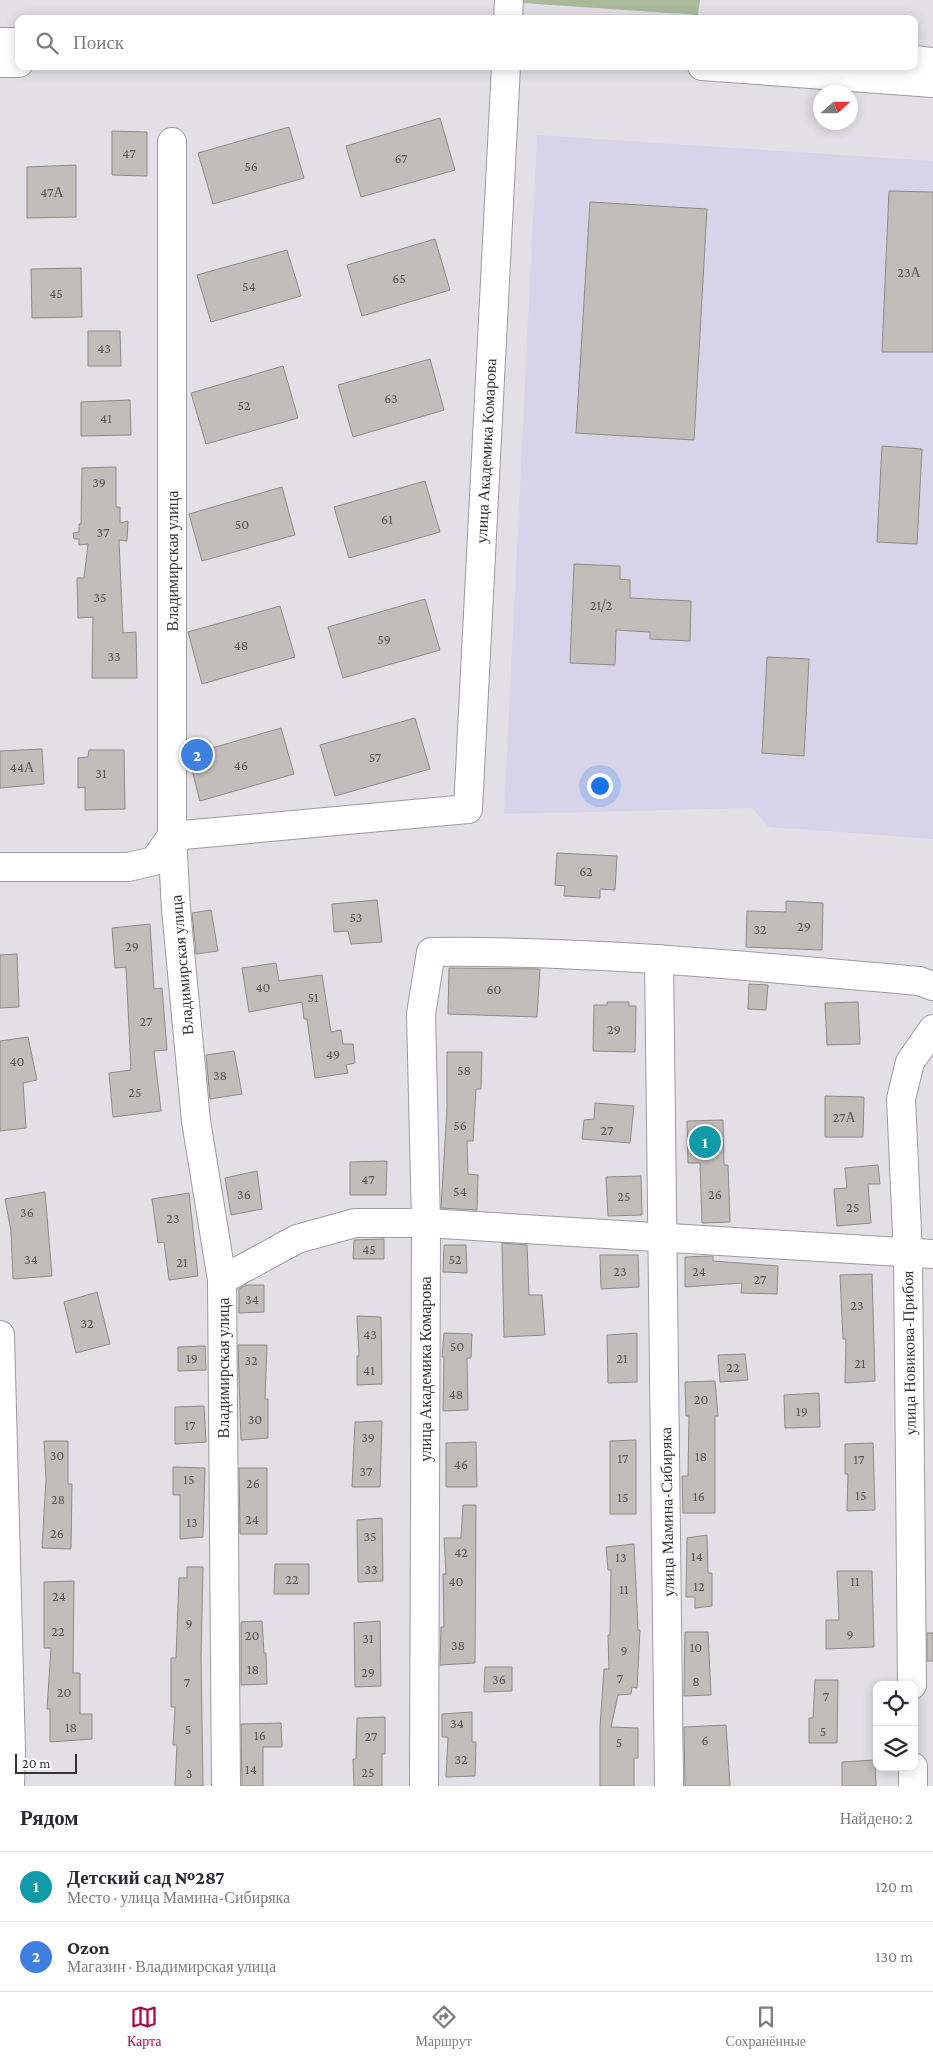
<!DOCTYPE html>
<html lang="ru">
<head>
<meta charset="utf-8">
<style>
	:root { --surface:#fff; --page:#f7f7f7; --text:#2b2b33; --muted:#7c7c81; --line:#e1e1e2; --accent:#a70f3e }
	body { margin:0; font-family:"Crimson Pro",serif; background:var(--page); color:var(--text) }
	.controls { position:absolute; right:15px; bottom:15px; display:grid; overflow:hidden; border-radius:10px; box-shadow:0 2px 12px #0003 }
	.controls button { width:45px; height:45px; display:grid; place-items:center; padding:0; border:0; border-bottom:1px solid var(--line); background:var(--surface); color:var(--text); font:25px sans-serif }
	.compass { position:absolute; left:813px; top:85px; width:45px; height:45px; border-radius:50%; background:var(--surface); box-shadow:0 2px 12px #0003; rotate:69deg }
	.scale { position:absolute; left:15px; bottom:12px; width:62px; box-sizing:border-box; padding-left:5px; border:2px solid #343335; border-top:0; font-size:14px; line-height:18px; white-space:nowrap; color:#343335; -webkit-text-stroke:4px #fff; paint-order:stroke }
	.you { position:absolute; left:599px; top:785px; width:18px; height:18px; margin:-12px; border:4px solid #fff; border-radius:50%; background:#1a73e8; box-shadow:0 0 0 8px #1a73e833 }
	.badge { display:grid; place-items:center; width:32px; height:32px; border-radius:50%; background:var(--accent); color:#fff; font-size:16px; font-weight:700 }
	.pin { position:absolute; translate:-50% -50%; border:2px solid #fff; box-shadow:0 1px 5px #0006 }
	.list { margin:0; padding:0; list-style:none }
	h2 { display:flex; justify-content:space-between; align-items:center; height:65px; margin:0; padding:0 20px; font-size:21px }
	h2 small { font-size:16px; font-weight:400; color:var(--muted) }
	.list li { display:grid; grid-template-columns:32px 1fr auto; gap:15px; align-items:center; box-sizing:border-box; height:70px; padding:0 20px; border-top:1px solid var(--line) }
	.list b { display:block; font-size:19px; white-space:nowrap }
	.list p { margin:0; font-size:16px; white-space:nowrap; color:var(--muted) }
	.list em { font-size:16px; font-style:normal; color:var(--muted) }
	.icon { flex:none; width:28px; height:28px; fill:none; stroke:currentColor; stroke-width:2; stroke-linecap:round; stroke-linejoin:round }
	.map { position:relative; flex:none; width:933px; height:1786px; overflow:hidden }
	.search { position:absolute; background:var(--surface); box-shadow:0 2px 12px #0003; left:15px; right:15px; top:15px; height:55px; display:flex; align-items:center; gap:12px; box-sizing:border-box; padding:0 18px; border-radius:10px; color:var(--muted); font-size:19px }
	.sheet { height:205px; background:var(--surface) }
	nav { display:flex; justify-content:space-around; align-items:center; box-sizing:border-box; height:70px; border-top:1px solid var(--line); background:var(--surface); font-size:14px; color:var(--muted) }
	nav a { display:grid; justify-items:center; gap:2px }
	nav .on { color:var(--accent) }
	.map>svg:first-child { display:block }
</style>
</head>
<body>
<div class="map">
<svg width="933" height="1786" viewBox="0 0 933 1786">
	<rect width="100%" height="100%" fill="#e2dfe6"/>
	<!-- industrial -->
	<polygon fill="#d7d4ea" points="537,135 933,161 933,839 769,827 752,808 504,814"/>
	<!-- green -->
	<polygon fill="#abb99b" points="523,0 700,0 698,15 522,3"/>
	<!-- building -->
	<g fill="#c2bdb8" stroke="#908b86">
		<polygon points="440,118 455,170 361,197 346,146"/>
		<polygon points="289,127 304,178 213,204 198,153"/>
		<polygon points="112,131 147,132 147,176 112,175"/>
		<polygon points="76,165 76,217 27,218 27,167"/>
		<polygon points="889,191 933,192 933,352 882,352"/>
		<polygon points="590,202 707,209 694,440 576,433"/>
		<polygon points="435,239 450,290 362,316 347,265"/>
		<polygon points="287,250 301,296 211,322 197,275"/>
		<polygon points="81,268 82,317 32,318 31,269"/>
		<polygon points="88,331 120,331 121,366 88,366"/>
		<polygon points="430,359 444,410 353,437 338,385"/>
		<polygon points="283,366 298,418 206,444 191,393"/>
		<polygon points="130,400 131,435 81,436 81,402"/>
		<polygon points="882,446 922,449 917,544 877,542"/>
		<polygon points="116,467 116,507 120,507 120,523 128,521 127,541 119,540 123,633 136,632 137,678 92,678 93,617 78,618 77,578 84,578 88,544 79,545 79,539 74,539 73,533 79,532 79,524 81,524 82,468"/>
		<polygon points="425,481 440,532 349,558 334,507"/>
		<polygon points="282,487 295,535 202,561 189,514"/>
		<polygon points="574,564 620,566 620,579 630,580 630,598 691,601 690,641 650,639 650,632 616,630 615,665 570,663"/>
		<polygon points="425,599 440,650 343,678 328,627"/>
		<polygon points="280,606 295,657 202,684 188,632"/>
		<polygon points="767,657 809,659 804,756 762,753"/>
		<polygon points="415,718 430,769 335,796 320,745"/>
		<polygon points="281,728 294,774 200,801 188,755"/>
		<polygon points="42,749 44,784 0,788 0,751"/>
		<polygon points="89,750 124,750 125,809 85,810 85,787 78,788 78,758 88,757"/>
		<polygon points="557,853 617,856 615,890 600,889 600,898 564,896 565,886 555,885"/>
		<polygon points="377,900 382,942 351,944 348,931 334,932 332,904"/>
		<polygon points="786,901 823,903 822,950 746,947 747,911 786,912"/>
		<polygon points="211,910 218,951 196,954 192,913"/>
		<polygon points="150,924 154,989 162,988 167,1050 154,1051 161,1111 113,1117 109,1073 131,1070 126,967 115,968 112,928"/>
		<polygon points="17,954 19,1007 0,1008 0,955"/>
		<polygon points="276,963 279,981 322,975 331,1032 341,1030 343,1044 353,1044 355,1063 346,1065 348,1073 315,1078 307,1019 304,1019 302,1002 249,1012 242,968"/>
		<polygon points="449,968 540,969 537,1017 448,1014"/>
		<polygon points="749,984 768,985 766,1010 748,1009"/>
		<polygon points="607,1002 629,1002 629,1006 636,1006 635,1052 593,1051 594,1005 607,1005"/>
		<polygon points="858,1002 860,1044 827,1045 825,1003"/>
		<polygon points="28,1037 37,1080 23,1083 26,1128 0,1131 0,1041"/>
		<polygon points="234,1051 242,1094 210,1099 206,1055"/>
		<polygon points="447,1052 482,1052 481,1089 476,1089 473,1141 467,1141 468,1174 478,1175 477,1210 441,1208 447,1108"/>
		<polygon points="825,1096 864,1097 863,1137 825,1137"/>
		<polygon points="595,1103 634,1106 630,1143 582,1139 584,1120 594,1119"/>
		<polygon points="723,1120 724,1165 728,1165 730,1222 702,1223 700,1163 688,1163 687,1121"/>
		<polygon points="387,1161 386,1195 350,1195 350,1162"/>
		<polygon points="878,1165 880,1184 868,1184 871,1223 837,1226 834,1189 847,1188 845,1168"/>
		<polygon points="257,1171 262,1209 231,1215 225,1178"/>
		<polygon points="641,1176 642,1215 608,1216 606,1177"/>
		<polygon points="45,1192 52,1276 13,1279 11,1231 5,1199"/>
		<polygon points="189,1193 198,1276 169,1280 164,1242 158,1243 152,1199"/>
		<polygon points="384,1239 384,1259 353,1259 354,1240"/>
		<polygon points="502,1243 527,1245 529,1295 542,1295 545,1335 504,1337"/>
		<polygon points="444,1245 466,1245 467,1273 443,1272"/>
		<polygon points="600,1255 638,1255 639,1287 601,1289"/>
		<polygon points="713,1256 713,1261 778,1266 777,1294 741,1293 742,1283 685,1287 685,1257"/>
		<polygon points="872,1274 875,1381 845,1383 846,1339 843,1339 840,1275"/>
		<polygon points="245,1285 264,1285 264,1312 239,1313 239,1289"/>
		<polygon points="97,1292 110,1344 76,1353 64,1302"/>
		<polygon points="357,1316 381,1317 382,1384 357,1385 357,1356 359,1356"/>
		<polygon points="444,1333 472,1334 471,1358 467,1358 468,1410 443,1411 444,1357 442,1357"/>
		<polygon points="637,1333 637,1382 608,1383 607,1335"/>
		<polygon points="238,1345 267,1345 265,1399 268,1399 268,1438 241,1440"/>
		<polygon points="205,1346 206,1370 178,1371 178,1347"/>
		<polygon points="745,1354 748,1380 720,1382 718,1355"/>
		<polygon points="715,1381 718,1416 715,1416 715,1513 683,1513 682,1476 688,1476 689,1416 686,1416 685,1382"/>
		<polygon points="819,1393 820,1427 785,1428 784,1395"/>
		<polygon points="204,1406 206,1442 175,1444 175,1407"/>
		<polygon points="382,1421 380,1487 352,1487 355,1422"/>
		<polygon points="636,1440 636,1514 610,1514 610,1441"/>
		<polygon points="44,1441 68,1441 68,1484 72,1484 71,1549 42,1548 46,1479"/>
		<polygon points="476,1442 477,1487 446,1487 446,1443"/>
		<polygon points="873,1443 875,1510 847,1511 848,1474 845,1474 845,1444"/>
		<polygon points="173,1467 205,1468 203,1537 180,1539 180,1495 173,1495"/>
		<polygon points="239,1468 267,1468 267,1534 240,1534"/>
		<polygon points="463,1505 476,1505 475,1663 440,1665 441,1627 444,1627 443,1574 446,1574 444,1538 461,1538"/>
		<polygon points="382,1518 383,1581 358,1582 357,1520"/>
		<polygon points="707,1535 708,1573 712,1573 712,1606 695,1608 695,1597 686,1597 687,1538"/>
		<polygon points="634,1544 638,1630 640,1630 637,1688 632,1687 631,1694 618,1695 611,1727 638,1728 638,1758 634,1758 634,1786 600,1786 600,1727 604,1669 609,1669 608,1635 610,1635 611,1570 608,1570 606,1547"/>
		<polygon points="275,1564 309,1564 309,1594 274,1594"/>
		<polygon points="187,1567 203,1567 201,1658 203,1786 175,1786 177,1745 173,1745 175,1707 171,1707 171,1658 176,1658 179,1578 187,1578"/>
		<polygon points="837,1571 872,1571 874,1647 826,1649 826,1620 839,1620"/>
		<polygon points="74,1581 73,1673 80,1673 80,1714 92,1714 92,1739 50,1742 50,1709 47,1709 51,1648 44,1648 44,1582"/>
		<polygon points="262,1621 264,1653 266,1653 267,1684 241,1685 241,1622"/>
		<polygon points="380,1621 381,1686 355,1687 354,1623"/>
		<polygon points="685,1632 708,1632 711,1695 684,1696"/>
		<rect x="927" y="1633" width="6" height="28"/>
		<polygon points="485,1667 512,1667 512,1691 484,1692"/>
		<polygon points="815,1680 838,1680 837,1743 809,1743 809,1718 813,1718"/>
		<polygon points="472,1712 472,1742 476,1742 475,1776 446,1777 448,1737 442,1737 442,1714"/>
		<polygon points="385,1717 385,1754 382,1754 382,1786 354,1786 353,1759 356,1759 357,1718"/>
		<polygon points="281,1723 282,1747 263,1747 263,1786 242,1786 241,1724"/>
		<polygon points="726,1725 730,1786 685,1786 684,1727"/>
		<polygon points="875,1760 876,1786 842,1786 842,1762"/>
	</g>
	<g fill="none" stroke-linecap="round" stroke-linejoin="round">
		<defs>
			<g id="minor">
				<polyline points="508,19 509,0"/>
				<polyline points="0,42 19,42"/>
				<polyline points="914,60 933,62"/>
				<polyline points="0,63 19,63"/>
				<polyline points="702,66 933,83"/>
				<polyline points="172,142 172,836 176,909 196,1121 222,1280 226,1786"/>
				<polyline points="0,867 128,867 154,861 172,836 468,809 506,66"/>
				<polyline points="659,959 669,1786"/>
				<polyline points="222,1280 297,1239 355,1223 426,1223 933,1254"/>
				<polyline points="0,1335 11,1750 10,1786"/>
				<polyline points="912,1685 908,1254 901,1099 910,1062 933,1029"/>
				<polyline points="913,1767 913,1786"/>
				<path d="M424,1786l2,-563 -5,-209 10,-62c163,-2 326,15 488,29l14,5"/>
			</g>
		</defs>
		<!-- minor casing -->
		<use href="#minor" stroke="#9d9aa0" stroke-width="30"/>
		<!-- minor -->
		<use href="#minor" stroke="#fff" stroke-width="28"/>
	</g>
	<g text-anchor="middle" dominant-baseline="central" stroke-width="4" stroke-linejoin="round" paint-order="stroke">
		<!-- number labels -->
		<g font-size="14" fill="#585656">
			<text x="129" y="153">47</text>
			<text x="401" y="158">67</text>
			<text x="251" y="166">56</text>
			<text x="52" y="192">47А</text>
			<text x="909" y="272">23А</text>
			<text x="399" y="278">65</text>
			<text x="249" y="286">54</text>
			<text x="56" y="293">45</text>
			<text x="104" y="348">43</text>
			<text x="391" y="398">63</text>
			<text x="244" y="405">52</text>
			<text x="106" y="418">41</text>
			<text x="99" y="482">39</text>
			<text x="387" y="519">61</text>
			<text x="242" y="524">50</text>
			<text x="103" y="532">37</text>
			<text x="100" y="597">35</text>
			<text x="601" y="605">21/2</text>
			<text x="384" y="639">59</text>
			<text x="241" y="645">48</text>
			<text x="114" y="656">33</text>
			<text x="375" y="757">57</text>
			<text x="241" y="765">46</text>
			<text x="22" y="767">44А</text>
			<text x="101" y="773">31</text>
			<text x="586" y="871">62</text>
			<text x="356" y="917">53</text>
			<text x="804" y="926">29</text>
			<text x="760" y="929">32</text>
			<text x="132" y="946">29</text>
			<text x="263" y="987">40</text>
			<text x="494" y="989">60</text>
			<text x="313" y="997">51</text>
			<text x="146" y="1021">27</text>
			<text x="614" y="1029">29</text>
			<text x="333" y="1054">49</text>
			<text x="17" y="1061">40</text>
			<text x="464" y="1070">58</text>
			<text x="220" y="1075">38</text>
			<text x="135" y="1092">25</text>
			<text x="844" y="1117">27А</text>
			<text x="460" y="1125">56</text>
			<text x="607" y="1130">27</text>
			<text x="368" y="1179">47</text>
			<text x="460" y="1191">54</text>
			<text x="244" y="1194">36</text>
			<text x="715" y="1194">26</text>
			<text x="624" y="1196">25</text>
			<text x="853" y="1207">25</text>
			<text x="27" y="1212">36</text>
			<text x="173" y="1218">23</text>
			<text x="369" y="1249">45</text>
			<text x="31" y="1259">34</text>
			<text x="455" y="1259">52</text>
			<text x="182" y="1262">21</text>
			<text x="620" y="1271">23</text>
			<text x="699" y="1271">24</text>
			<text x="760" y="1279">27</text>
			<text x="252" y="1299">34</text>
			<text x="857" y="1305">23</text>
			<text x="87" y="1323">32</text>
			<text x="370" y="1334">43</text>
			<text x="457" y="1346">50</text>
			<text x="192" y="1358">19</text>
			<text x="622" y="1358">21</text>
			<text x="251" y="1360">32</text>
			<text x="860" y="1363">21</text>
			<text x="733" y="1367">22</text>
			<text x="369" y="1370">41</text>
			<text x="456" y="1394">48</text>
			<text x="701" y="1399">20</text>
			<text x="802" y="1411">19</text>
			<text x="255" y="1419">30</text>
			<text x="190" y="1425">17</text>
			<text x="368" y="1437">39</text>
			<text x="57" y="1455">30</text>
			<text x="701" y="1456">18</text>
			<text x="623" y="1458">17</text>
			<text x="859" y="1459">17</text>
			<text x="461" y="1464">46</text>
			<text x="366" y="1471">37</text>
			<text x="189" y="1479">15</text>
			<text x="253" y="1483">26</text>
			<text x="861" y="1495">15</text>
			<text x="699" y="1496">16</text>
			<text x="623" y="1497">15</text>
			<text x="58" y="1499">28</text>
			<text x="252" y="1519">24</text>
			<text x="192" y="1522">13</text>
			<text x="57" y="1533">26</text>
			<text x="370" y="1536">35</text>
			<text x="461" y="1552">42</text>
			<text x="697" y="1556">14</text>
			<text x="621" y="1557">13</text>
			<text x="371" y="1569">33</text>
			<text x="292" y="1579">22</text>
			<text x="456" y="1581">40</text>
			<text x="855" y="1581">11</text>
			<text x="699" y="1586">12</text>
			<text x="624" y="1589">11</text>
			<text x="59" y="1596">24</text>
			<text x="189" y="1623">9</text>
			<text x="58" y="1631">22</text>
			<text x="850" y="1634">9</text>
			<text x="252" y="1635">20</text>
			<text x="368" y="1638">31</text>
			<text x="458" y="1645">38</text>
			<text x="696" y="1647">10</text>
			<text x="624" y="1650">9</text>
			<text x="253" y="1669">18</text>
			<text x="368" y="1672">29</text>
			<text x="620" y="1678">7</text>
			<text x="499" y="1679">36</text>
			<text x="696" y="1681">8</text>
			<text x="187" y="1682">7</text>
			<text x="64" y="1692">20</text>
			<text x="826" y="1696">7</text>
			<text x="457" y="1723">34</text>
			<text x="71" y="1727">18</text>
			<text x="188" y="1729">5</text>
			<text x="823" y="1731">5</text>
			<text x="260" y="1735">16</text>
			<text x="371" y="1736">27</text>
			<text x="705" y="1740">6</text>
			<text x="619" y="1742">5</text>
			<text x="461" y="1759">32</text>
			<text x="251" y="1769">14</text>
			<text x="368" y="1772">25</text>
			<text x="189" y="1773">3</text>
		</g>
		<!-- street labels -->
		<g font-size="16" fill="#343335" stroke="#fff">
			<text transform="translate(486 451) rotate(-87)">улица Академика Комарова</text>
			<text transform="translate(172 561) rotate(-90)">Владимирская улица</text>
			<text transform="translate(182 965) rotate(-95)">Владимирская улица</text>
			<text transform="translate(909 1353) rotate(-91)">улица Новикова-Прибоя</text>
			<text transform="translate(223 1368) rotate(-90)">Владимирская улица</text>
			<text transform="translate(425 1369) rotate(-90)">улица Академика Комарова</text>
			<text transform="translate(667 1512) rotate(-91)">улица Мамина-Сибиряка</text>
		</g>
	</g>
</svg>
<div class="controls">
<button><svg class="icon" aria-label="locate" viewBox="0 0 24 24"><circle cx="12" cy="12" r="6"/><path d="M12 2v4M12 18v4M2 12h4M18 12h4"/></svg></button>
<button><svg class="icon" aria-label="layers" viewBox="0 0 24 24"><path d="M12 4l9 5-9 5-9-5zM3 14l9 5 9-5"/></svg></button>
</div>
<svg class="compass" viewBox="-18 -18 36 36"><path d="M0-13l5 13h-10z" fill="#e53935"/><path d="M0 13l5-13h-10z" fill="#7c7c81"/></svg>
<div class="scale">20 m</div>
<div class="you"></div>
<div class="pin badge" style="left:705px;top:1142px;background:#0f9aa8">1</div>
<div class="pin badge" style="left:197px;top:755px;background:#3f7fe0">2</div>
<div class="search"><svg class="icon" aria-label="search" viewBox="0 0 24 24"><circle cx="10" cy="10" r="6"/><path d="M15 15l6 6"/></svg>Поиск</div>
</div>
<section class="sheet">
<h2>Рядом<small>Найдено: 2</small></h2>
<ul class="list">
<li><span class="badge" style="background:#0f9aa8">1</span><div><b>Детский сад №287</b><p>Место · улица Мамина-Сибиряка</p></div><em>120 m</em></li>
<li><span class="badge" style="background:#3f7fe0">2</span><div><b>Ozon</b><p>Магазин · Владимирская улица</p></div><em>130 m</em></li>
</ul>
</section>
<nav>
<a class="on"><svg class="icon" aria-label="map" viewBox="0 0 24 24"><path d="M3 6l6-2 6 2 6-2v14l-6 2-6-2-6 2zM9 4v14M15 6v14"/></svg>Карта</a>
<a><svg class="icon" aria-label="directions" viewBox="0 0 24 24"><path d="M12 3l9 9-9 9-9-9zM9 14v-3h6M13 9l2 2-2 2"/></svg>Маршрут</a>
<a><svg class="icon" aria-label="saved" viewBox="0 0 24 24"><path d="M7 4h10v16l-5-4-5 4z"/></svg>Сохранённые</a>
</nav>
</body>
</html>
